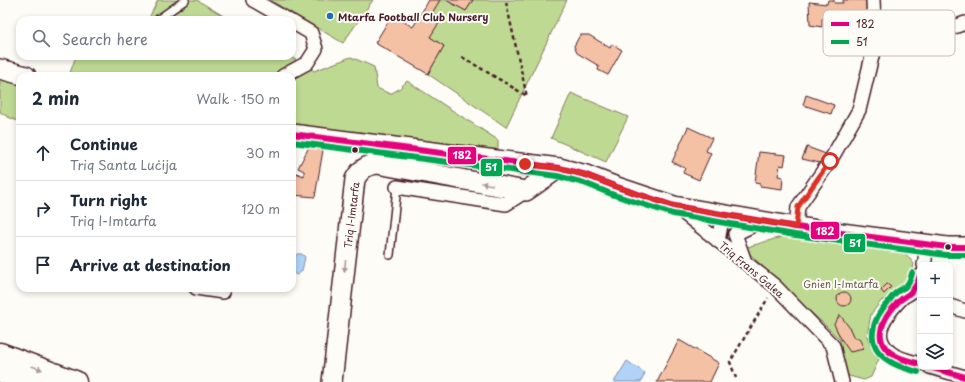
<!DOCTYPE html>
<html lang="en">
<head>
<meta charset="utf-8">
<style>
	:root { --surface:#fff; --page:#f2f2f3; --text:#1f2937; --muted:#747a83; --line:#e0e1e3 }
	body { margin:0; font-family:"Playpen Sans",sans-serif; background:var(--page); color:var(--text) }
	.controls { position:absolute; right:12px; bottom:12px; display:grid; overflow:hidden; border-radius:8px; box-shadow:0 2px 6px #0003 }
	.controls button { width:36px; height:36px; display:grid; place-items:center; padding:0; border:0; border-bottom:1px solid var(--line); background:var(--surface); color:var(--text); font:20px sans-serif }
	.stop { position:absolute; width:12px; height:12px; margin:-9px; border:3px solid #d93025; border-radius:50%; background:#fff }
	.stop.end { background:#d93025; border-color:#fff; box-shadow:0 1px 4px #0008 }
	.list { margin:0; padding:0; list-style:none }
	h2 { display:flex; justify-content:space-between; align-items:center; height:52px; margin:0; padding:0 16px; font-size:17px }
	h2 small { font-size:13px; font-weight:400; color:var(--muted) }
	.list li { display:grid; grid-template-columns:26px 1fr auto; gap:12px; align-items:center; box-sizing:border-box; height:56px; padding:0 16px; border-top:1px solid var(--line) }
	.list b { display:block; font-size:15px; white-space:nowrap }
	.list p { margin:0; font-size:13px; white-space:nowrap; color:var(--muted) }
	.list em { font-size:13px; font-style:normal; color:var(--muted) }
	.icon { flex:none; width:22px; height:22px; fill:none; stroke:currentColor; stroke-width:2; stroke-linecap:round; stroke-linejoin:round }
	.map { position:relative; flex:none; width:965px; height:382px; overflow:hidden }
	.search { position:absolute; background:var(--surface); box-shadow:0 2px 6px #0003; left:16px; top:16px; width:280px; height:44px; display:flex; align-items:center; gap:10px; box-sizing:border-box; padding:0 14px; border-radius:12px; color:var(--muted); font-size:15px }
	.panel { position:absolute; background:var(--surface); box-shadow:0 2px 6px #0003; left:16px; top:72px; width:280px; height:220px; border-radius:12px }
	.map>svg:first-child { display:block }
</style>
</head>
<body>
<div class="map">
<svg width="965" height="382" viewBox="0 0 965 382">
	<rect width="100%" height="100%" fill="#fdfcf7"/>
	<filter id="ink" filterUnits="userSpaceOnUse"><feTurbulence type="fractalNoise" baseFrequency=".025" numOctaves="2"/><feDisplacementMap in="SourceGraphic" scale="8" xChannelSelector="R" yChannelSelector="G"/><feConvolveMatrix kernelMatrix="1 2 1 2 8 2 1 2 1" color-interpolation-filters="sRGB"/></filter>
	<g filter="url(#ink)">
		<!-- green -->
		<g fill="#beda92" stroke="#847c5e">
			<polygon points="158,0 197,0 230,20 148,20"/>
			<polygon points="270,0 373,0 343,43"/>
			<polygon points="440,0 446,0 466,11 473,0 567,0 506,127 428,74 444,46 430,37 441,18 432,13"/>
			<polygon points="76,56 289,56 314,71 351,57 374,67 377,88 390,94 399,89 407,81 498,140 498,148 499,153 292,129 292,76 69,76"/>
			<polygon points="0,79 20,84 20,122 8,117 0,112"/>
			<polygon points="571,93 628,117 606,162 551,138"/>
			<polygon points="788,235 902,249 914,264 909,286 891,301 882,300 871,314 867,336 870,346 879,359 871,377 864,380 845,375 840,340 822,322 799,302 744,248"/>
		</g>
		<!-- water -->
		<g fill="#b0d3f8" stroke="#878ba6">
			<path d="M297,254h5l3,3 -3,14 -5,4 -4,-2c0,-7 -1,-14 4,-19z"/>
			<polygon points="627,361 645,373 641,382 614,382"/>
		</g>
		<!-- building -->
		<g fill="#f4c1a5" stroke="#4a1f2b">
			<polygon points="429,0 440,0 432,13 442,18 430,37 444,46 428,74 375,43 392,15 413,27"/>
			<polygon points="446,0 473,0 466,11"/>
			<polygon points="828,0 834,0 834,3 843,3 843,0 867,0 867,25 855,25 853,19 822,19 822,27 810,25 809,2 827,4"/>
			<polygon points="580,35 589,35 610,48 612,44 622,50 608,75 598,70 599,66 577,53 574,46"/>
			<polygon points="806,95 834,105 831,114 803,105"/>
			<polygon points="688,127 712,138 706,151 711,153 699,180 683,173 685,168 672,162"/>
			<polygon points="309,147 323,150 315,197 292,195 292,181 296,173 304,176 304,171 298,168"/>
			<polygon points="807,147 826,154 820,163 802,159"/>
			<polygon points="759,152 786,155 784,166 780,165 778,176 783,177 782,189 760,186 760,184 755,183"/>
			<polygon points="887,284 891,287 884,294 881,290"/>
			<circle cx="844" cy="299" r="7"/>
			<polygon points="840,315 849,327 854,338 859,338 864,349 850,352 841,339 834,324"/>
			<polygon points="679,340 719,363 710,382 657,382"/>
		</g>
		<g fill="none" stroke-linecap="round" stroke-linejoin="round">
			<defs>
				<g id="lane">
					<polyline points="157,20 184,1 185,0"/>
					<polyline points="390,255 397,187"/>
				</g>
				<g id="street">
					<polyline points="253,0 288,20"/>
					<polyline points="875,44 925,38 965,23"/>
					<polyline points="283,76 307,63 316,49 311,33 292,22"/>
					<polyline points="397,187 506,204 526,191"/>
					<polyline points="677,208 775,286 833,346 842,382"/>
					<polyline points="796,227 798,207 830,161 859,110 875,44 873,0"/>
					<polyline points="718,241 723,214"/>
					<polyline points="745,262 735,234 762,221"/>
					<polyline points="924,265 925,260 926,244"/>
					<path d="M920,276c-2,6 -5,11 -9,16 -2,2 -5,3 -8,5 -10,10 -26,27 -22,42 6,18 23,20 39,25"/>
					<polyline points="196,288 223,292"/>
					<polyline points="950,306 965,311"/>
					<polyline points="930,367 965,377"/>
				</g>
				<g id="secondary">
					<polyline points="0,69 26,76"/>
					<polyline points="292,134 559,168 586,175 617,187 674,206 796,227 947,247 965,247"/>
					<path d="M332,382l23,-203c5,-9 11,-14 22,-15l149,27 33,-23"/>
				</g>
				<g id="highway">
					<polyline points="0,354 75,382"/>
					<polyline points="0,371 29,382"/>
				</g>
			</defs>
			<!-- lane casing -->
			<use href="#lane" stroke="#4a1f2b" stroke-width="10"/>
			<!-- street casing -->
			<use href="#street" stroke="#4a1f2b" stroke-width="16"/>
			<!-- secondary casing -->
			<use href="#secondary" stroke="#4a1f2b" stroke-width="22"/>
			<!-- highway casing -->
			<use href="#highway" stroke="#4a1f2b" stroke-width="25"/>
			<!-- path -->
			<g stroke="#4a1f2b" stroke-width="2.5" stroke-dasharray="4 3" stroke-linecap="butt">
				<polyline points="506,2 527,97"/>
				<polyline points="462,57 527,96"/>
				<polyline points="736,378 730,362 768,298"/>
			</g>
			<!-- lane -->
			<use href="#lane" stroke="#fdfcf7" stroke-width="7"/>
			<!-- street -->
			<use href="#street" stroke="#fdfcf7" stroke-width="13"/>
			<!-- secondary -->
			<use href="#secondary" stroke="#fdfcf7" stroke-width="19"/>
			<!-- highway -->
			<use href="#highway" stroke="#fdfcf7" stroke-width="22"/>
			<defs>
				<g id="bus-1">
					<polyline points="292,134 559,168 586,175 617,187 674,206 796,227 947,247 965,247"/>
					<path d="M920,276c-2,6 -5,12 -9,16 -4,4 -9,6 -13,10 -15,16 -29,40 -2,54 8,4 16,6 24,8"/>
					<polyline points="930,367 965,377"/>
				</g>
				<g id="bus-2">
					<polyline points="292,142 557,176 584,183 614,195 673,214 795,235 946,255 965,255"/>
					<path d="M912,273c-1,5 -3,10 -7,14 -2,1 -4,2 -5,3 -5,2 -8,7 -11,11 -17,18 -26,44 0,60 9,6 19,8 29,11"/>
				</g>
			</defs>
			<!-- bus-1 casing -->
			<use href="#bus-1" stroke="#fdfcf7" stroke-width="9"/>
			<!-- bus-2 casing -->
			<use href="#bus-2" stroke="#fdfcf7" stroke-width="9"/>
			<!-- bus-1 -->
			<use href="#bus-1" stroke="#e5007d" stroke-width="6"/>
			<!-- bus-2 -->
			<use href="#bus-2" stroke="#00a651" stroke-width="6"/>
		</g>
		<!-- one-way arrows -->
		<defs><path id="oneway-solid" d="M-6-.8H1V-3.2L6.5 0L1 3.2V.8H-6Z"/></defs>
		<g fill="#ac999b">
			<use href="#oneway-solid" transform="translate(487 184) rotate(-170)"/>
			<use href="#oneway-solid" transform="translate(345 266) rotate(96)"/>
			<use href="#oneway-solid" transform="translate(37 368) rotate(20)"/>
		</g>
	</g>
	<g fill="none" stroke-linecap="round" stroke-linejoin="round" filter="url(#ink)">
		<!-- route -->
		<polyline stroke="#d93025" stroke-width="5" points="525,164 559,168 586,175 617,187 674,206 796,227 798,207 830,161"/>
	</g>
	<!-- markers -->
	<circle fill="#1f6fb2" stroke="#fdfcf7" stroke-width="1.5" cx="330" cy="16" r="4"/>
	<g fill="#4a1f2b" stroke="#fdfcf7" stroke-width="1.5">
		<circle cx="355" cy="150" r="3.5"/>
		<circle cx="948" cy="247" r="3.5"/>
	</g>
	<g text-anchor="middle" dominant-baseline="central" stroke-width="4" stroke-linejoin="round" paint-order="stroke">
		<!-- poi labels -->
		<g font-size="10" font-weight="bold" fill="#4a1f2b" stroke="#fdfcf7" text-anchor="start">
			<text x="338" y="16">Mtarfa Football Club Nursery</text>
		</g>
		<!-- street labels -->
		<g font-size="10" fill="#4a1f2b" stroke="#fdfcf7">
			<text transform="translate(351 215) rotate(-83)">Triq l-Imtarfa</text>
			<text transform="translate(752 269) rotate(40)">Triq Frans Galea</text>
		</g>
		<!-- park labels -->
		<g font-size="10" fill="#6d574a" stroke="#fdfcf7">
			<text x="841" y="283">Gnien l-Imtarfa</text>
		</g>
	</g>
	<!-- legend -->
	<rect x="823" y="10" width="132" height="46" rx="6" fill="#fdfcf7" stroke="#c7baba" stroke-width="1"/>
	<rect x="831" y="22" width="18" height="4" fill="#e5007d"/>
	<rect x="831" y="40" width="18" height="4" fill="#00a651"/>
	<g font-size="11" fill="#4a1f2b">
		<text x="856" y="28">182</text>
		<text x="856" y="46">51</text>
	</g>
	<g stroke="#fdfcf7" stroke-width="1.5">
		<rect x="447" y="146" width="30" height="19" rx="4" fill="#e5007d"/>
		<rect x="480" y="158" width="23" height="19" rx="4" fill="#00a651"/>
		<rect x="810" y="221" width="30" height="19" rx="4" fill="#e5007d"/>
		<rect x="843" y="233" width="23" height="20" rx="4" fill="#00a651"/>
	</g>
	<g font-size="11" text-anchor="middle" font-weight="bold" fill="#fff">
		<text x="462" y="159">182</text>
		<text x="491" y="171">51</text>
		<text x="825" y="235">182</text>
		<text x="855" y="247">51</text>
	</g>
</svg>
<div class="controls">
<button>+</button>
<button>−</button>
<button><svg class="icon" aria-label="layers" viewBox="0 0 24 24"><path d="M12 4l9 5-9 5-9-5zM3 14l9 5 9-5"/></svg></button>
</div>
<div class="stop" style="left:830px;top:161px"></div>
<div class="stop end" style="left:525px;top:164px"></div>
<div class="search"><svg class="icon" aria-label="search" viewBox="0 0 24 24"><circle cx="10" cy="10" r="6"/><path d="M15 15l6 6"/></svg>Search here</div>
<section class="panel">
<h2>2 min<small>Walk · 150 m</small></h2>
<ul class="list">
<li><svg class="icon" aria-label="ahead" viewBox="0 0 24 24"><path d="M12 20V5M6 11l6-6 6 6"/></svg><div><b>Continue</b><p>Triq Santa Luċija</p></div><em>30 m</em></li>
<li><svg class="icon" aria-label="right" viewBox="0 0 24 24"><path d="M7 20v-9h11M14 6l5 5-5 5"/></svg><div><b>Turn right</b><p>Triq l-Imtarfa</p></div><em>120 m</em></li>
<li><svg class="icon" aria-label="arrive" viewBox="0 0 24 24"><path d="M6 21V4h12l-3 4 3 4H6"/></svg><div><b>Arrive at destination</b></div></li>
</ul>
</section>
</div>
</body>
</html>
